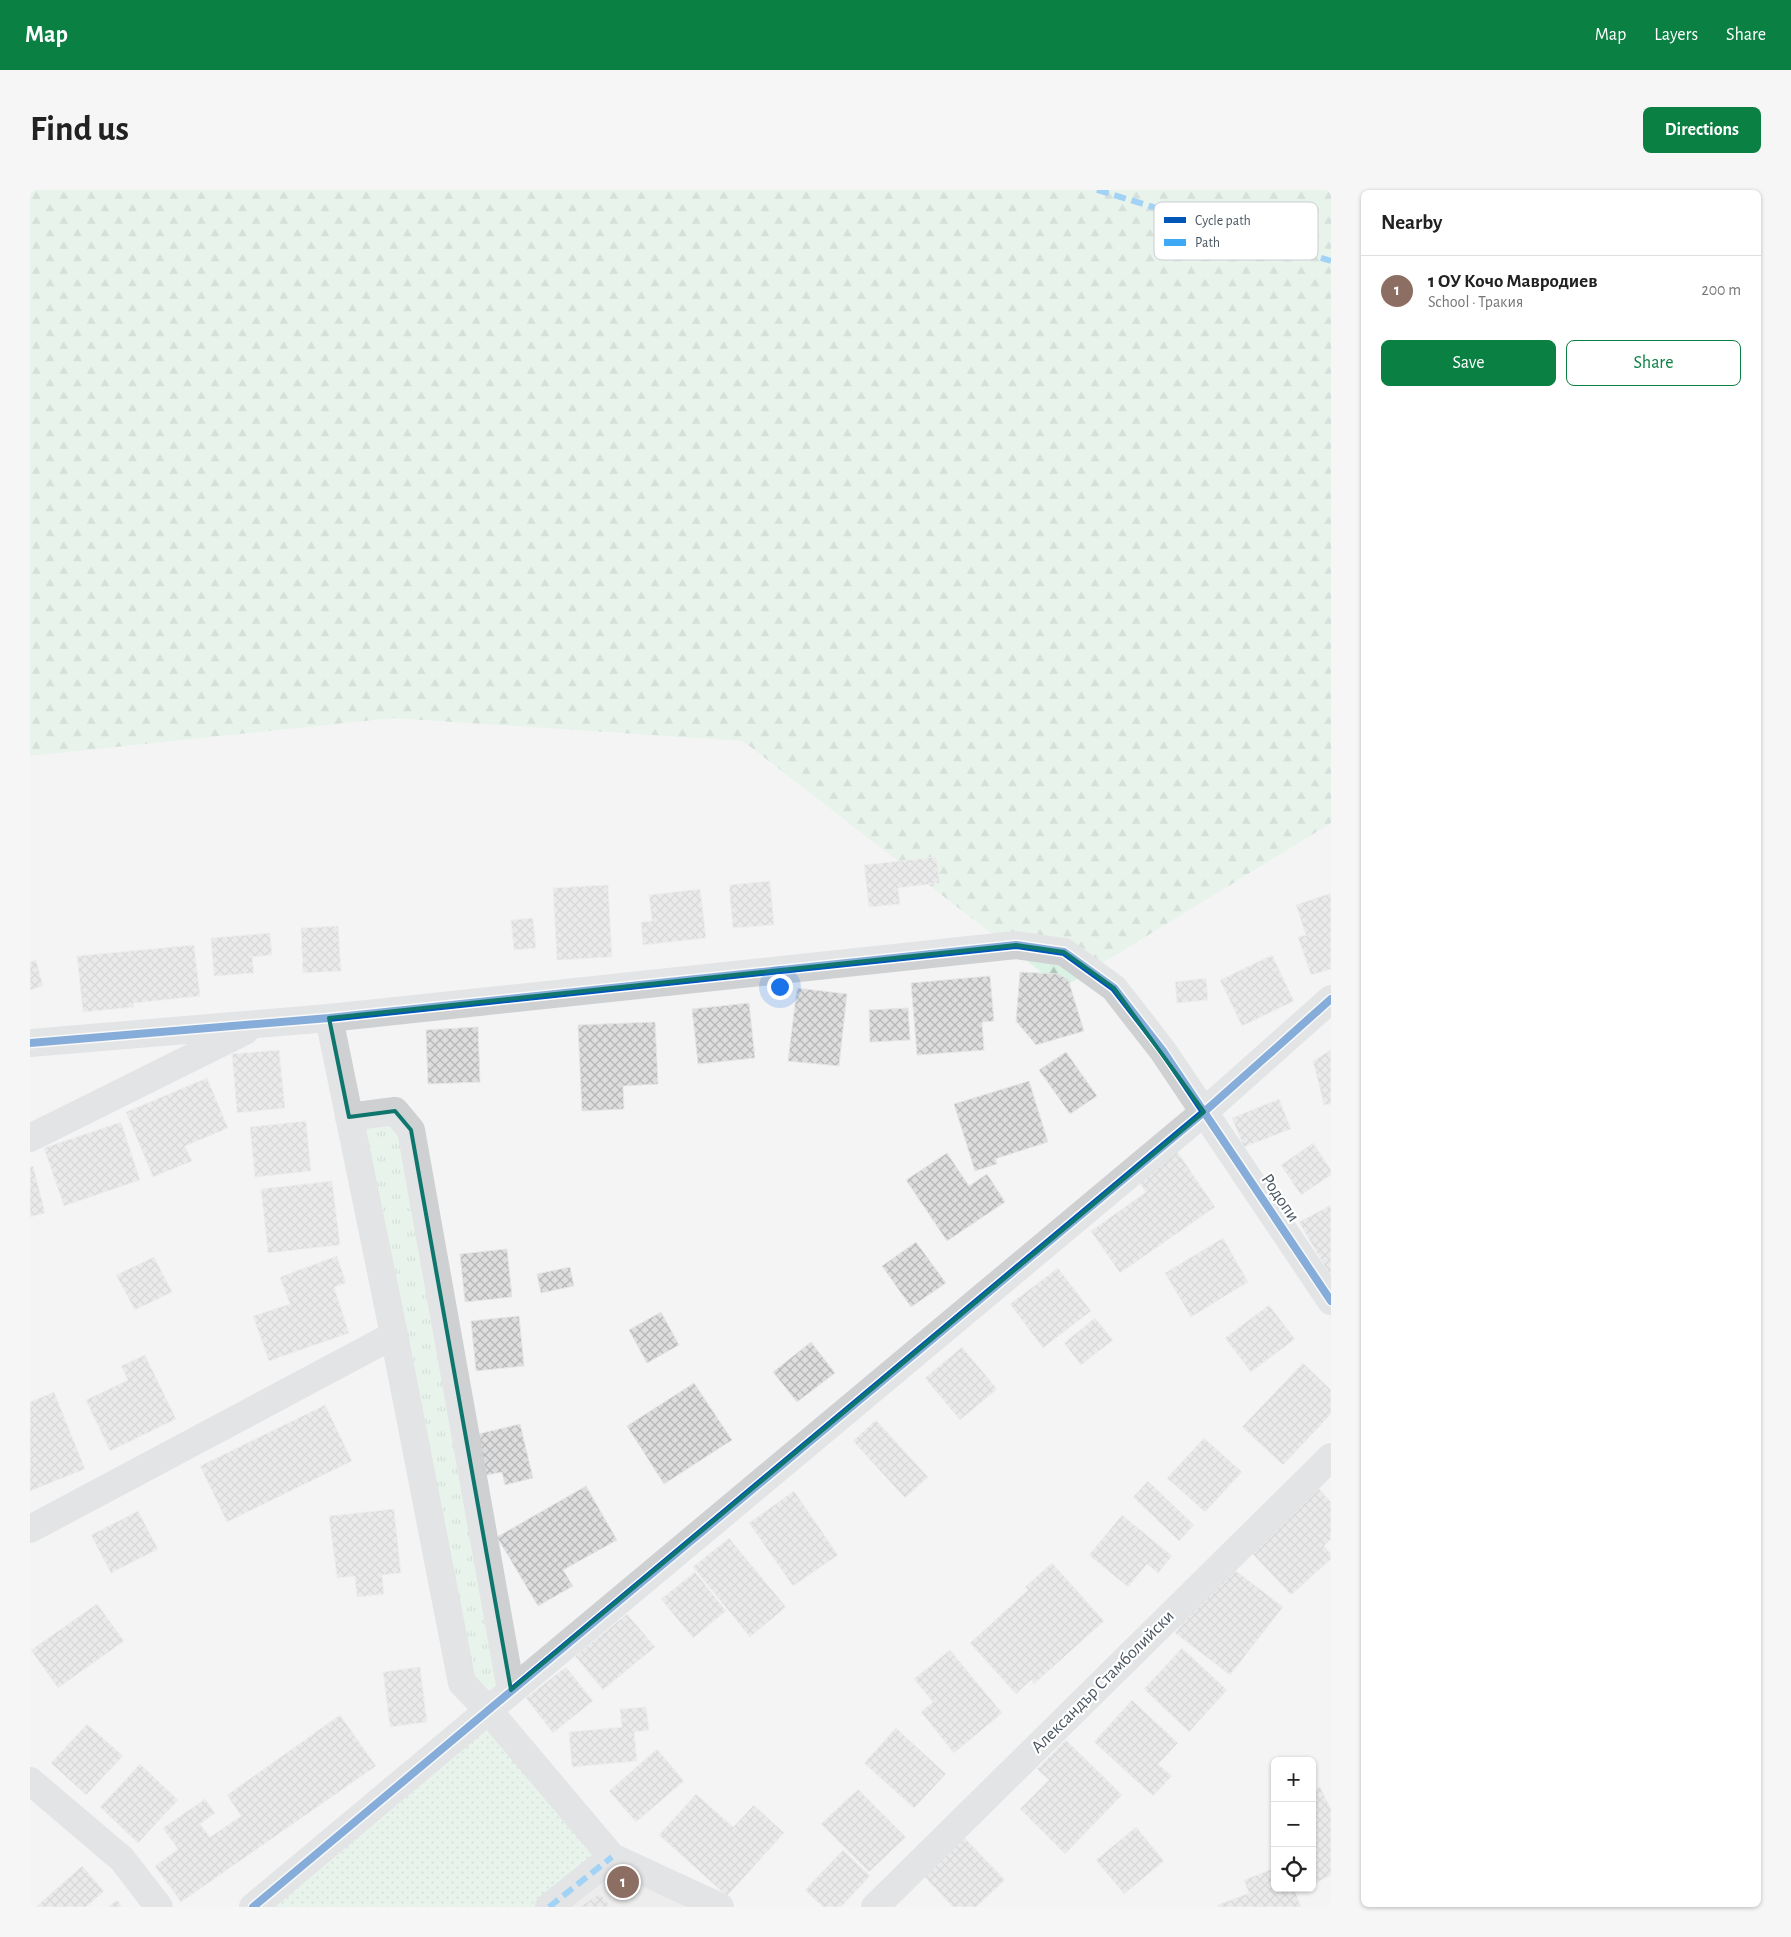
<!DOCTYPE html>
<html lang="en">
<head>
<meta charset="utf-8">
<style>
	:root { --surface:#fff; --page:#f6f6f6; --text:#222; --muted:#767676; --line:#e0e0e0; --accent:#0b8043 }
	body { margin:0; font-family:"Alegreya Sans",sans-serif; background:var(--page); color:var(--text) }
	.controls { position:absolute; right:15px; bottom:15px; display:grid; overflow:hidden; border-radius:8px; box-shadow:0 1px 4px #0004 }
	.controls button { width:45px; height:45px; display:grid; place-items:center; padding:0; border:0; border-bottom:1px solid var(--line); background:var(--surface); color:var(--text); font:25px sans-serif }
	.you { position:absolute; left:749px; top:796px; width:18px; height:18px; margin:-12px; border:4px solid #fff; border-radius:50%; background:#1a73e8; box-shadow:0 0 0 8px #1a73e833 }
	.badge { display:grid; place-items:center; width:32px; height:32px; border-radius:50%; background:var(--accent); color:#fff; font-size:16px; font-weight:700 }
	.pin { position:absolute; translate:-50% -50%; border:2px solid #fff; box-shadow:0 1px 5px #0006 }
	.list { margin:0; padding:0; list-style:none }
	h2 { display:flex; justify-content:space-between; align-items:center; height:65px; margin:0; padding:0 20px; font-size:21px }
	h2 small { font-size:16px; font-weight:400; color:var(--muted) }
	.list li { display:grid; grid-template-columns:32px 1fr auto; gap:15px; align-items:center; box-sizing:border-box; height:70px; padding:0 20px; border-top:1px solid var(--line) }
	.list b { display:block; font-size:19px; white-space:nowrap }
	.list p { margin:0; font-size:16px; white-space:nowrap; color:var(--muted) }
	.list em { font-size:16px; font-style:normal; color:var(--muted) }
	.actions { display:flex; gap:10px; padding:15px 20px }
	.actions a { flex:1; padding:11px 0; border:1px solid var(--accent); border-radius:8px; text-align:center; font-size:18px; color:var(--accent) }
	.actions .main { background:var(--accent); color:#fff }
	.icon { flex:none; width:28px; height:28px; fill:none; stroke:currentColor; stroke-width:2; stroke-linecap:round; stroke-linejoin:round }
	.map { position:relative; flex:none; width:1301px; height:1717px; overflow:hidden; border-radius:8px }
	header { display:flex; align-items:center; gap:30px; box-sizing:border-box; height:70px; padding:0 25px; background:var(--accent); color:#fff }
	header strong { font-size:24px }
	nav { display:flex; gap:28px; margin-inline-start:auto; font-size:18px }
	.intro { display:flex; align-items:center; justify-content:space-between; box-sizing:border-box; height:120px; padding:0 30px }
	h1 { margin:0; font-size:35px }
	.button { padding:12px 22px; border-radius:8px; background:var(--accent); color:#fff; font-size:18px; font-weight:700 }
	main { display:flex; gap:30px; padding:0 30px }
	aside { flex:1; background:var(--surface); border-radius:8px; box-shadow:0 1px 4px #0004 }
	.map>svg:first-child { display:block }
</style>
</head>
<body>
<header>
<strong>Map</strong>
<nav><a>Map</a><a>Layers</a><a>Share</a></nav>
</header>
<div class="intro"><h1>Find us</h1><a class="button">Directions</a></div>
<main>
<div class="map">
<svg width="1301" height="1717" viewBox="0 0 1301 1717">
	<defs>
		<pattern id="grass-tufts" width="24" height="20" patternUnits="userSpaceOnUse" patternTransform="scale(1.25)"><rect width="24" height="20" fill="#d9f2e3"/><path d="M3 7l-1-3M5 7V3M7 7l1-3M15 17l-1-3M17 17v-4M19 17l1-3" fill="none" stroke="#b2c7bb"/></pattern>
		<pattern id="forest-firs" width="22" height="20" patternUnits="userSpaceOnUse" patternTransform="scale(1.25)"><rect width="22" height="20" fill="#d9f2e3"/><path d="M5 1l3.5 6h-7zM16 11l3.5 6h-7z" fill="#b2c7bb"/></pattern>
		<pattern id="park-dots" width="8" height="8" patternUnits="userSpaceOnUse" patternTransform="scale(1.25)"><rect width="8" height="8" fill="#d9f2e3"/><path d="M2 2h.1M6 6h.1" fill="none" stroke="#b2c7bb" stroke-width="1.8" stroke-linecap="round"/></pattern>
		<pattern id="building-cross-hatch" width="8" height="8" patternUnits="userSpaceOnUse" patternTransform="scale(1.25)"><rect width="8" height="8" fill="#ddddde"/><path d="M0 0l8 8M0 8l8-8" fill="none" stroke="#b5b6b7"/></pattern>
	</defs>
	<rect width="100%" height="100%" fill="#f4f4f4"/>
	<!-- education -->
	<polygon fill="#e6e5e6" points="582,1667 690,1717 519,1717"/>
	<!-- grass -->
	<polygon fill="url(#grass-tufts)" points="365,921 481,1500 458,1520 432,1493 319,927"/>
	<!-- forest -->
	<polygon fill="url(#forest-firs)" points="0,0 1301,0 1301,633 1032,798 713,551 363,528 0,566"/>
	<!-- park -->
	<polygon fill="url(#park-dots)" points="458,1520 582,1667 519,1717 223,1717"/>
	<!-- building -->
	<g fill="url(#building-cross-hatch)" stroke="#e5e6e7">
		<polygon points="906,667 910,693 868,698 870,714 839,717 834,675"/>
		<polygon points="740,691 744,735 703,738 699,695"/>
		<polygon points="578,695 582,767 527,770 523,698"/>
		<polygon points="670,699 676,748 613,755 611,732 622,731 619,705"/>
		<polygon points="1301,703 1301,779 1281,785 1268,747 1276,745 1266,715"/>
		<polygon points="503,728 506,758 484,760 481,730"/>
		<polygon points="308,736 311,781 273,783 271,738"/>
		<polygon points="240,743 242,765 222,767 224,783 184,786 181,748"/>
		<polygon points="164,755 170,806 103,813 104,817 53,822 47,766"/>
		<polygon points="1242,765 1264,811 1212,836 1190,790"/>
		<polygon points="6,770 13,796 0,800 0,772"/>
		<polygon points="990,782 1028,784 1038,789 1054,841 1006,855 986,831"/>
		<polygon points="960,786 964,831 952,832 954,860 887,865 881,793"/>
		<polygon points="1176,788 1178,810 1147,813 1145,792"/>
		<polygon points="767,798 817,804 809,876 758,871"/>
		<polygon points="719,813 725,868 668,874 662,819"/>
		<polygon points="878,818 880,850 840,852 839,820"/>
		<polygon points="625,832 628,894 593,896 594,919 552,921 548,835"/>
		<polygon points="448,837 450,892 398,894 396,840"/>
		<polygon points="249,860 255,918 207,923 202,864"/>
		<polygon points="1301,860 1301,914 1294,915 1283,871"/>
		<polygon points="1036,862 1067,906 1040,924 1009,880"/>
		<polygon points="177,888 198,938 155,956 162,971 123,987 96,922"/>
		<polygon points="999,891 1018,952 965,969 967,974 945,981 924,914"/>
		<polygon points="1249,909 1261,939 1214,957 1202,928"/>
		<polygon points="276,931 281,981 225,987 220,937"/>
		<polygon points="91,932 110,990 34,1016 14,958"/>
		<polygon points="1283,953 1301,980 1301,985 1271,1005 1251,975"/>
		<polygon points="1144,957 1185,1017 1090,1083 1061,1041 1116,1002 1104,985"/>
		<polygon points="917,963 939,996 957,984 975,1012 917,1051 876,990"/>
		<polygon points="3,976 15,1023 0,1027 0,977"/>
		<polygon points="302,991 310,1055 238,1063 231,999"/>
		<polygon points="1301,1015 1301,1087 1269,1032"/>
		<polygon points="1193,1048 1218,1092 1161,1127 1135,1083"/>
		<polygon points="886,1052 916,1093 881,1117 852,1076"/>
		<polygon points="477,1059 482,1107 435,1112 430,1064"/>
		<polygon points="307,1066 316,1093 304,1097 319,1143 239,1171 223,1126 260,1114 250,1087"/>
		<polygon points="124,1067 142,1102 105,1120 86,1085"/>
		<polygon points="540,1077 544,1096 511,1103 507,1084"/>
		<polygon points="1028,1078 1061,1121 1013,1158 980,1114"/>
		<polygon points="1239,1115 1265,1149 1221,1182 1195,1148"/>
		<polygon points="631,1122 649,1155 617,1173 599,1140"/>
		<polygon points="489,1126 494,1176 446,1181 441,1131"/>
		<polygon points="1065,1128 1083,1150 1051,1175 1034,1153"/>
		<polygon points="781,1152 805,1183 767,1212 743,1182"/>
		<polygon points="932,1157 967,1199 930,1230 895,1188"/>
		<polygon points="115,1165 146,1229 80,1261 56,1210 98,1190 91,1176"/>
		<polygon points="1273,1173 1301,1200 1301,1224 1253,1275 1212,1237"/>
		<polygon points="664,1193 702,1250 634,1294 597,1236"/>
		<polygon points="24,1202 55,1279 0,1301 0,1212"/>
		<polygon points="295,1215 322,1271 197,1332 170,1276"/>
		<polygon points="846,1230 898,1287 875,1308 823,1251"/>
		<polygon points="490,1234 503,1288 475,1295 472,1282 453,1286 444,1245"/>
		<polygon points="1174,1248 1212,1282 1175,1322 1137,1288"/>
		<polygon points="1118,1291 1164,1335 1149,1351 1103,1307"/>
		<polygon points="556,1296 587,1350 533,1380 543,1396 508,1416 467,1347"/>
		<polygon points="1287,1297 1301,1312 1301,1349 1294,1356 1301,1364 1301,1369 1261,1405 1218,1359"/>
		<polygon points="764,1301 808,1365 763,1396 719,1333"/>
		<polygon points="364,1319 371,1383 352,1385 354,1404 327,1407 325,1386 307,1388 299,1326"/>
		<polygon points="108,1321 128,1359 81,1383 61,1345"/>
		<polygon points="1092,1325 1142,1366 1128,1383 1117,1374 1098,1397 1059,1365"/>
		<polygon points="699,1348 756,1417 720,1447 663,1377"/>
		<polygon points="1022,1373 1074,1431 1004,1494 1001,1490 986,1504 940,1453 998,1400 995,1397"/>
		<polygon points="1197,1374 1253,1417 1200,1485 1145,1443"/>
		<polygon points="665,1382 696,1421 663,1448 631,1409"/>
		<polygon points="67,1414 94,1451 28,1498 1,1460"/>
		<polygon points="597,1424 625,1457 573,1500 545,1466"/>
		<polygon points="1152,1458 1197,1500 1159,1542 1114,1499"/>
		<polygon points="920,1460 972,1523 924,1563 891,1522 903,1512 884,1489"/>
		<polygon points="390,1477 397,1532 360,1537 353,1482"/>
		<polygon points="536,1477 563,1511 523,1543 496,1508"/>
		<polygon points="1102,1510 1148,1553 1128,1574 1142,1586 1123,1606 1064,1552"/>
		<polygon points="616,1517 619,1540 604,1542 607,1571 542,1577 539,1542 592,1537 590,1519"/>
		<polygon points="310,1525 346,1576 151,1712 125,1676 148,1659 133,1638 175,1609 185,1623 170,1634 180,1647 211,1626 197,1605"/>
		<polygon points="57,1534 93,1566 56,1605 21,1573"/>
		<polygon points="866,1538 916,1584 884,1618 834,1573"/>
		<polygon points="1036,1550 1092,1605 1035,1664 990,1619 1019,1590 1007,1579"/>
		<polygon points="627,1559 654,1591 606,1632 579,1601"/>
		<polygon points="110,1574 148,1610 108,1653 70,1617"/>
		<polygon points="1290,1597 1301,1619 1301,1685 1286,1693 1282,1685 1282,1601"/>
		<polygon points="828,1599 876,1647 839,1682 791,1634"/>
		<polygon points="666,1604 703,1637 724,1615 754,1643 697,1706 629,1645"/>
		<polygon points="1106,1637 1134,1671 1094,1704 1066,1670"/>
		<polygon points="931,1644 975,1690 946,1717 923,1717 891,1683"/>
		<polygon points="813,1660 840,1686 811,1717 793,1717 775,1700"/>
		<polygon points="52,1676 74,1701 56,1717 6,1717"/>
		<polygon points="1245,1678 1245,1698 1264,1698 1271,1717 1188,1717 1188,1715 1219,1703 1214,1690"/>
		<polygon points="570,1703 581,1717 550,1717"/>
		<polygon points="87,1710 92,1717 78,1717"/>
	</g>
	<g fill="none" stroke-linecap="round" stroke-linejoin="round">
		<!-- minor -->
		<g stroke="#ced0d2" stroke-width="28">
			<polyline points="299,828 364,1145 432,1493 458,1520 582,1667 690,1717"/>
			<polyline points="0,853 299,828 986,755 1034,762 1084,798 1133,861 1301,1111"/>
			<polyline points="319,927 365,921 381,940 481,1500"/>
			<polyline points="0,948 215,841"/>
			<polyline points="0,1339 364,1145"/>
			<polyline points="0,1591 92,1669 129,1717"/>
			<polyline points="223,1717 1174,922 1301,809"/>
			<polyline points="519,1717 582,1667"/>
			<polyline points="845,1717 1301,1267"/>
		</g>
		<!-- quiet -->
		<g stroke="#3fa9f5" stroke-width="6" stroke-dasharray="12 6" stroke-linecap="butt">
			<polyline points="1067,0 1301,71"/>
			<polyline points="519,1717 582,1667"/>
		</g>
		<defs>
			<g id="cycleway">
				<polyline points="0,853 299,828 986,755 1034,762 1084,798 1133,861 1301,1111"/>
				<polyline points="223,1717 1174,922 1301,809"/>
			</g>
		</defs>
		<!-- cycleway casing -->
		<use href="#cycleway" stroke="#fff" stroke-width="11"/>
		<!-- cycleway -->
		<use href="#cycleway" stroke="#0057b8" stroke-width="8"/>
	</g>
	<!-- marked area -->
	<path d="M0 0H1301V1717H0ZM986,755l48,7 50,36 90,124 -693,578 -100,-560 -16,-19 -46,6 -20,-99z" fill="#f4f4f4" fill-opacity=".55" fill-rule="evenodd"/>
	<path fill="none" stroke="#0f766e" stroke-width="4" stroke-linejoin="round" d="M986,755l48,7 50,36 90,124 -693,578 -100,-560 -16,-19 -46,6 -20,-99z"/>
	<g text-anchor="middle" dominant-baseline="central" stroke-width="4.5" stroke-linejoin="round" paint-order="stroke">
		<!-- street labels -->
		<g font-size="18" fill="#4a5661" stroke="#fff">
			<text transform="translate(1250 1008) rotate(56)">Родопи</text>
			<text transform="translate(1073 1492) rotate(-45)">Александър Стамболийски</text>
		</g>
	</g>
	<!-- legend -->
	<rect x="1124" y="12" width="164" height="58" rx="8" fill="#fff" stroke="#c9ccd0" stroke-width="1"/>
	<rect x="1134" y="27" width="22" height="6" fill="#0057b8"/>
	<rect x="1134" y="49" width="22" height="7" fill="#3fa9f5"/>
	<g font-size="14" fill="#4a5661">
		<text x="1165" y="35">Cycle path</text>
		<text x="1165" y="57">Path</text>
	</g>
</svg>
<div class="controls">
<button>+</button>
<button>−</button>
<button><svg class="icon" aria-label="locate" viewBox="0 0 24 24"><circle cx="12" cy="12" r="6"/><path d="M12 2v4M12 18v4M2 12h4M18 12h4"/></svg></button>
</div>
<div class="you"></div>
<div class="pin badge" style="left:593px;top:1692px;background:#8d6e63">1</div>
</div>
<aside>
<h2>Nearby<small></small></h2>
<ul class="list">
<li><span class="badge" style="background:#8d6e63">1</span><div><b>1 ОУ Кочо Мавродиев</b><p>School · Тракия</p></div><em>200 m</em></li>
</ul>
<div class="actions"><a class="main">Save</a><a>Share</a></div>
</aside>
</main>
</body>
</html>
